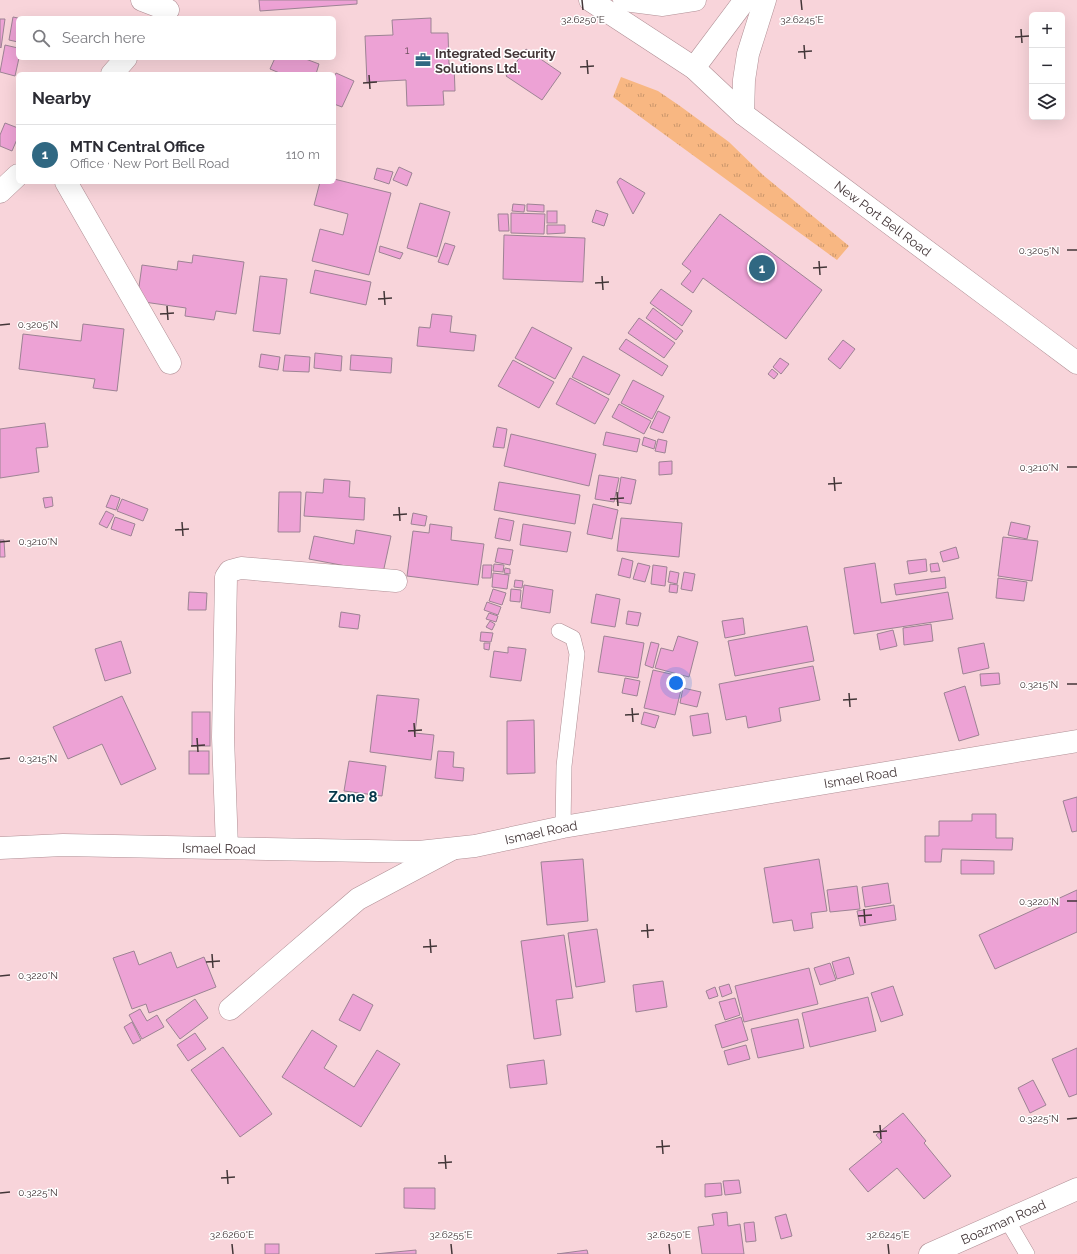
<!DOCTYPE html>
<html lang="en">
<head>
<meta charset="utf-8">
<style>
	:root { --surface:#fff; --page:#f7f7f7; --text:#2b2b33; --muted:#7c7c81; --line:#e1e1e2; --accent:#306882 }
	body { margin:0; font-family:Raleway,sans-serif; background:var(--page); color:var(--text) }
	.controls { position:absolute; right:12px; top:12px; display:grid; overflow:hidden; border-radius:6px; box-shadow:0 4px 16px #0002 }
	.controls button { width:36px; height:36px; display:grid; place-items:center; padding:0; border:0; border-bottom:1px solid var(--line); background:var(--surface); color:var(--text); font:20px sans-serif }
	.you { position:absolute; left:676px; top:683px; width:14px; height:14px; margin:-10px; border:3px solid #fff; border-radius:50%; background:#1a73e8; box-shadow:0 0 0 6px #1a73e833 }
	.badge { display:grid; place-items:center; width:26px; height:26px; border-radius:50%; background:var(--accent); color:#fff; font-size:13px; font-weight:700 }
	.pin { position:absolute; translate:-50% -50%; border:2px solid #fff; box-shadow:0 1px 4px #0006 }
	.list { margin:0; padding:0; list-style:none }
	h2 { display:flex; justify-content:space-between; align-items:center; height:52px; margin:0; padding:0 16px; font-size:17px }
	h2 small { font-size:13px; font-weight:400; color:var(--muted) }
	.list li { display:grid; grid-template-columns:26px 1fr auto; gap:12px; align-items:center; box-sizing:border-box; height:60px; padding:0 16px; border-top:1px solid var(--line) }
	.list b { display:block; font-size:15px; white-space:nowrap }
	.list p { margin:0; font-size:13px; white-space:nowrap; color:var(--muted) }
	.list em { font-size:13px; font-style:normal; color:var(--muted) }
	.icon { flex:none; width:22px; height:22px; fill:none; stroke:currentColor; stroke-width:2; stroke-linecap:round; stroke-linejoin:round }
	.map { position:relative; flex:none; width:1077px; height:1254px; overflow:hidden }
	.search { position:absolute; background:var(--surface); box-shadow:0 4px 16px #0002; left:16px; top:16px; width:320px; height:44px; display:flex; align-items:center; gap:10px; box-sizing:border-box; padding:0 14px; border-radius:6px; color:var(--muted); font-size:15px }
	.panel { position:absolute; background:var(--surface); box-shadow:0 4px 16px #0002; left:16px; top:72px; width:320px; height:112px; border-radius:6px }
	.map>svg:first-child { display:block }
</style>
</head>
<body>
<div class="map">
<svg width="1077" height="1254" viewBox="0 0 1077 1254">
	<defs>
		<pattern id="grass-tufts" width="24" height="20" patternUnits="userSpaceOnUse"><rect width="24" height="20" fill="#f8b782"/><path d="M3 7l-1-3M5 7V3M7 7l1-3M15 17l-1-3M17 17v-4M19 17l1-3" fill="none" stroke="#ca966b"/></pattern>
	</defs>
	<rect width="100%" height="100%" fill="#f8d4da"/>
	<!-- grass -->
	<polygon fill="url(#grass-tufts)" points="621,77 658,91 680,106 729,142 763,175 849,246 837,260 613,97"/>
	<!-- building -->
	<g fill="#eda2d5" stroke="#9d8394">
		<polygon points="259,0 357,0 357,4 260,11"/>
		<polygon points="13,17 18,18 18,42 9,40"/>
		<polygon points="431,18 431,33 448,33 449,64 454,64 455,91 443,91 444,105 407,106 406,80 367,82 365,36 393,35 392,20"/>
		<polygon points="0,19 5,19 1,48 0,47"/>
		<polygon points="5,45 18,48 19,58 15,76 0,72"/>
		<polygon points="526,49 561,73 542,100 506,76"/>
		<polygon points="275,58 303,58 319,64 316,74 282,74 270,69"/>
		<polygon points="336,73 354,81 342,107 334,104 334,77"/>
		<polygon points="5,123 18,128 18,137 12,151 0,146 0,135"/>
		<polygon points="399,167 412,173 407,186 393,180"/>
		<polygon points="377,168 393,172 389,184 374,179"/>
		<polygon points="620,178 645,193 633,214 617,182"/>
		<polygon points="334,179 391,193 369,275 312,261 320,229 343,235 348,214 314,205 320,182 334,182"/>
		<polygon points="420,203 450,212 437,257 407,248"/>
		<polygon points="513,204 525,205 524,212 512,211"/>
		<polygon points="527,204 544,205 544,212 527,211"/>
		<polygon points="596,210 608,214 604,226 592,222"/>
		<rect x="547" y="211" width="10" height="12"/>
		<polygon points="511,213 545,214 544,234 511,233"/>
		<polygon points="498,214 508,214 509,231 499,231"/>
		<polygon points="720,214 822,290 786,339 703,278 693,293 681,284 691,271 682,264"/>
		<polygon points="547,225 565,225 565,233 547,234"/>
		<polygon points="504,235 585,238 583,282 503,279"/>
		<polygon points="445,243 455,246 448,265 438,262"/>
		<polygon points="380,246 403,253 400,259 379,252"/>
		<polygon points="193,255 244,262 236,314 216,311 214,320 185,316 186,308 137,301 142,265 177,270 178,261 192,263"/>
		<polygon points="315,270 371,282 366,305 310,293"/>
		<polygon points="260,276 287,279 280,334 253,331"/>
		<polygon points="661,289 692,311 682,326 650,303"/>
		<polygon points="653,308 683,331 676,340 646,318"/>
		<polygon points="432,314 452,316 450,332 476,335 474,351 417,346 419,327 430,328"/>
		<polygon points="639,318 675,343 664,358 628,333"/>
		<polygon points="83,324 124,329 117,391 93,388 95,379 19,369 23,334 81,341"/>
		<polygon points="532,327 572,348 555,379 515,358"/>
		<polygon points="626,339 668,366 662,376 619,349"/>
		<polygon points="843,340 855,349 840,369 828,359"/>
		<polygon points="315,353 342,356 341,371 314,368"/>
		<polygon points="261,354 280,357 278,370 259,367"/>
		<polygon points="285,355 310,357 309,372 283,371"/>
		<polygon points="351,355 392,358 391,373 350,370"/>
		<polygon points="583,356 620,375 609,395 572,377"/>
		<polygon points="780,358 789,364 781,374 773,367"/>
		<polygon points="513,360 554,382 539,408 498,386"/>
		<polygon points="772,369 778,374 774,379 768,374"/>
		<polygon points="570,378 609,399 595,424 556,404"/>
		<polygon points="633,380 664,396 652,419 621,403"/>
		<polygon points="619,404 651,421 644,434 612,417"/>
		<polygon points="658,411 670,417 663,433 650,428"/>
		<polygon points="45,423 48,447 36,448 39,472 0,478 0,429"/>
		<polygon points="497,427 507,429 504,448 493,447"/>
		<polygon points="606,432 640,439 637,452 603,445"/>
		<polygon points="511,434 596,454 589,486 504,466"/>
		<polygon points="644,437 656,441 654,449 642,445"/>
		<polygon points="658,439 667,441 665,453 655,451"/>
		<polygon points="672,461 672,474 659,475 659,462"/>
		<polygon points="599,475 619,478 614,502 595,499"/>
		<polygon points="621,477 636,480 631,504 617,502"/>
		<polygon points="324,479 350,481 349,497 365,498 364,520 304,516 306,492 323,493"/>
		<polygon points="499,482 580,495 575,524 494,510"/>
		<polygon points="279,492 301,492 300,532 278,532"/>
		<polygon points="111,495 120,498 116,510 106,507"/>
		<polygon points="52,497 53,506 45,508 43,498"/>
		<polygon points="122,499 148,509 143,521 117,511"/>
		<polygon points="593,504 618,510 612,539 587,534"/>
		<polygon points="106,511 114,515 107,528 99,524"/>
		<polygon points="413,513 427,516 425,526 411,524"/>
		<polygon points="115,517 135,524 131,536 111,529"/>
		<polygon points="499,518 514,521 510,541 495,538"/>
		<polygon points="621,518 682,523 679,557 617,551"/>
		<polygon points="1011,522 1030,526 1027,539 1008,535"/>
		<polygon points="430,524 452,527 451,540 484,544 478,585 407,576 413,531 429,533"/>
		<polygon points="523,524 571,532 567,552 520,545"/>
		<polygon points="356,530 391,536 383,573 309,559 314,536 354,544"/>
		<polygon points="1003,537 1038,541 1032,581 998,576"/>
		<polygon points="0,540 4,540 5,557 0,557"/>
		<polygon points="956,547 959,558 943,562 940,552"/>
		<polygon points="498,548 513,550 510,565 495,562"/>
		<polygon points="622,558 633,561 630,578 618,575"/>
		<polygon points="926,559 927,571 909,574 907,561"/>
		<polygon points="638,563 650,566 645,582 633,579"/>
		<polygon points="875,563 881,603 948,592 953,619 854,634 844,568"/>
		<polygon points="938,563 940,571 931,572 930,564"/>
		<polygon points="494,564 504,565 503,572 493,571"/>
		<polygon points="483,565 492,565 491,578 482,578"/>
		<polygon points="653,565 667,567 665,586 651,584"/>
		<polygon points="505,568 510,569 510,574 504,573"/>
		<polygon points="670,571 679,573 677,584 668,582"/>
		<polygon points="684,572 695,574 692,591 681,589"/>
		<polygon points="493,573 509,575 507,589 492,587"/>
		<polygon points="945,577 946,588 896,595 894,584"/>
		<polygon points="998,578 1027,582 1024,601 996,598"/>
		<polygon points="515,580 523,581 522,588 514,587"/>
		<polygon points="670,584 678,585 677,593 669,592"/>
		<polygon points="524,585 553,590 550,613 521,608"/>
		<polygon points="493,589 506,593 502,605 489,601"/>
		<polygon points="511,589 521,590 520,602 510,601"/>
		<polygon points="189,592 207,593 206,610 188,610"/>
		<polygon points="596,594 620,599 615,627 591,623"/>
		<polygon points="487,602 501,607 498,615 484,610"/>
		<polygon points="628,611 641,613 638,626 626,624"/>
		<polygon points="341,612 360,615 358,629 339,627"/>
		<polygon points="489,613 498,616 496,622 486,619"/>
		<polygon points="743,618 745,634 725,638 722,621"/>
		<polygon points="490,621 495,624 492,630 486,627"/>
		<polygon points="931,624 933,641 904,645 903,628"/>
		<polygon points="807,626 814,661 735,676 728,641"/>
		<polygon points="893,630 897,646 880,650 877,634"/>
		<polygon points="481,632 493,633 491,642 480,641"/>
		<polygon points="604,636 644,643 638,678 598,672"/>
		<polygon points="678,636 698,642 689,677 655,668 661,648 673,651"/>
		<polygon points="121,641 131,673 105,681 95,649"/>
		<polygon points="651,642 659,644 653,668 645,665"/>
		<polygon points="484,643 490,643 489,650 484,649"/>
		<polygon points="984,643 989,668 963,674 958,648"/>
		<polygon points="508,647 526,649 521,681 490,677 494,651 508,653"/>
		<polygon points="813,666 820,700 779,708 781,721 748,728 746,716 726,720 719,684"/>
		<polygon points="653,670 684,677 675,715 644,708"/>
		<polygon points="999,673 1000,684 981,686 980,674"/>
		<polygon points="625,678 640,681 637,696 622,693"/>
		<polygon points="965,686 979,735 959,741 944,693"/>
		<polygon points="683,688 701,692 697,707 680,703"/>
		<polygon points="377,695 419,699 415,733 434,735 431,760 370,752"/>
		<polygon points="122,696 156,769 121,785 102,744 68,759 53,727"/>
		<rect x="192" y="712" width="18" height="34"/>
		<polygon points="644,712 659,716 655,728 641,724"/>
		<polygon points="708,713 711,733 693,736 690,716"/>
		<polygon points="534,720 535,773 507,774 507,721"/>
		<rect x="189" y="751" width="20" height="23"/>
		<polygon points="438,751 454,752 453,767 464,768 463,781 435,778"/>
		<polygon points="349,761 386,766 382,796 344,791"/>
		<polygon points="1077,797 1077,831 1072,832 1063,801"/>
		<polygon points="972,814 996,814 996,838 1013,838 1012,850 942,849 941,862 925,862 925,836 939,836 939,821 972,821"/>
		<polygon points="583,859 588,921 547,925 541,862"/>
		<polygon points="819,859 827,911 811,913 813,928 794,931 792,920 773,923 764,868"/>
		<polygon points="961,860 994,861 994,874 961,874"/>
		<polygon points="888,883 891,903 865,907 862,887"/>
		<polygon points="857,886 860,909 830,912 827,890"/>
		<polygon points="1077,890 1077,932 995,969 979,935"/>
		<polygon points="894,905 896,920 860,926 857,911"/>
		<polygon points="597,929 605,982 576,987 568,933"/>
		<polygon points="564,935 573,998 556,1000 561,1035 534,1039 521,941"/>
		<polygon points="134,951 139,965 171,952 177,968 204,957 216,987 149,1013 146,1004 132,1009 113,958"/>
		<polygon points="849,957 854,974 837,979 832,962"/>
		<polygon points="830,963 836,980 820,985 814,968"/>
		<polygon points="809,968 818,1004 744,1022 735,986"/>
		<polygon points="663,981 667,1007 636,1012 633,985"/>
		<polygon points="729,984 732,993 722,997 719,987"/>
		<polygon points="893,986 903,1015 881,1022 871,993"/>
		<polygon points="715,987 718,996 709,999 706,991"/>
		<polygon points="353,994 373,1005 360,1031 339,1020"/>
		<polygon points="868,997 876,1031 810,1047 802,1013"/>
		<polygon points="735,998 740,1015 725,1020 719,1002"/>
		<polygon points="195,999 208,1018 180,1039 166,1020"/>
		<polygon points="140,1009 147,1021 157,1015 164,1027 142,1039 129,1015"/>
		<polygon points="741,1017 748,1040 722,1048 715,1025"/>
		<polygon points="798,1019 804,1048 758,1058 751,1029"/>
		<polygon points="132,1022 141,1040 133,1044 124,1027"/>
		<polygon points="312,1030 337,1046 324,1068 354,1087 377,1050 400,1064 361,1127 282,1077"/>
		<polygon points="195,1033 206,1049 188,1061 177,1045"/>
		<polygon points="746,1045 750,1059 728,1065 724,1051"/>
		<polygon points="223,1047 272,1114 240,1137 191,1070"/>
		<polygon points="1077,1048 1077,1094 1069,1097 1052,1059"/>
		<polygon points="544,1060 547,1084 510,1088 507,1065"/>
		<polygon points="1033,1080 1046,1105 1030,1113 1018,1088"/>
		<polygon points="903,1113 926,1141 924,1143 951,1176 924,1199 897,1168 868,1192 849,1169 882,1142 876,1135"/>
		<polygon points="739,1180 741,1193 725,1195 723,1181"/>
		<polygon points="721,1183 722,1195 705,1197 705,1184"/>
		<polygon points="404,1188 435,1188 435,1209 404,1208"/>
		<polygon points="727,1212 728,1226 740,1224 744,1254 702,1254 698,1227 714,1225 712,1214"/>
		<polygon points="786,1214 792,1236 781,1239 775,1217"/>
		<polygon points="754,1222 756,1241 746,1242 744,1223"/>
		<rect x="265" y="1244" width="14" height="10"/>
		<polygon points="416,1250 416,1254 375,1254"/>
		<polygon points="587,1250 588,1254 557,1254"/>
	</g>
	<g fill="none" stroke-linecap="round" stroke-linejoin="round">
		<defs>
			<g id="lane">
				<polyline points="559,631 573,638 577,654 564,766 563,827"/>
				<polyline points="1007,1220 1027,1254"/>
			</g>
			<g id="street">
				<polyline points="142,0 168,10"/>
				<polyline points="112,74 126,58"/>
				<polyline points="66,182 170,363"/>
				<polyline points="0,192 18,175"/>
				<polyline points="227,848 223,737 226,577 230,571 241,568 396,581"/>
				<polyline points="230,1009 358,899 452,849"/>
				<path id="s1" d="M930,1254l147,-65"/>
			</g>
			<g id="secondary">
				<path id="s2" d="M590,0l104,68 49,46 334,249"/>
				<polyline points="624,0 663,5 695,0"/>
				<polyline points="694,68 745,0"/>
				<polyline points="743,114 744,80 748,54 765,0"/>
				<path id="s3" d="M0,848l63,-3 356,7 56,-6 88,-19 514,-86"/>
			</g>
		</defs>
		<!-- lane casing -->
		<use href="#lane" stroke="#b08f95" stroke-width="16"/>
		<!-- street casing -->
		<use href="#street" stroke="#b08f95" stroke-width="23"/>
		<!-- secondary casing -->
		<use href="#secondary" stroke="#b08f95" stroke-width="23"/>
		<!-- lane -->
		<use href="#lane" stroke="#fff" stroke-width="15"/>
		<!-- street -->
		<use href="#street" stroke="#fff" stroke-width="22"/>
		<!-- secondary -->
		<use href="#secondary" stroke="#fff" stroke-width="22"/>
	</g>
	<!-- ticks -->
	<path fill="none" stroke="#433638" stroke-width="1.5" d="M582,0l1,10M801,0l1,10M1021,29l1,14M1015,37l14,-1M804,45l1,14M798,52l14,-1M587,60l1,14M580,67l14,-1M369,75l1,14M363,83l14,-1M1067,250h10M819,261l1,14M813,268l14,-1M602,276l1,14M595,283l14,-1M384,291l1,14M378,299l14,-1M167,306l1,14M160,314l14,-1M0,325l10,-1M1067,467h10M834,477l1,14M828,484l14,-1M617,492l1,14M610,499l14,-1M399,507l1,14M393,515l14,-1M182,522l1,14M175,530l14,-1M0,542l10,-1M1067,684h10M849,693l1,14M843,700l14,-1M632,708l1,14M625,715l14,-1M414,723l1,14M408,731l14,-1M197,738l1,14M191,746l14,-1M0,759l10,-1M1067,901h10M864,909l1,14M858,916l14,-1M647,924l1,14M641,931l13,-1M430,939l1,14M423,947l14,-1M212,954l1,14M206,962l14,-1M0,976l10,-1M1067,1119l10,-1M880,1125l1,14M873,1132l14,-1M662,1140l1,14M656,1147l14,-1M445,1155l1,14M438,1163l14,-1M227,1170l1,14M221,1178l14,-1M0,1193l10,-1M232,1244l1,10M451,1244l1,10M669,1244l1,10M888,1244l1,10"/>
	<!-- icons -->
	<defs>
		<symbol id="office-bare" viewBox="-9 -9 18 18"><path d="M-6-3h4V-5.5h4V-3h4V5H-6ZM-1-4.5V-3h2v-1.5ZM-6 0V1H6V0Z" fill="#306882" stroke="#fff" stroke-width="2.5" paint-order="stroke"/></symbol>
	</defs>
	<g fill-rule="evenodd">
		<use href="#office-bare" x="412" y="49" width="22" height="22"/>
	</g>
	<g text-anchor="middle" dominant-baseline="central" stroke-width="3" stroke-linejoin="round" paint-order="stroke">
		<!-- number labels -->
		<g font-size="11" fill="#6e515f">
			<text x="407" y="50">1</text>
		</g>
		<!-- poi labels -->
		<g font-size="13" font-weight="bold" fill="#433638" stroke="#fff" text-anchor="start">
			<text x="435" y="53">Integrated Security<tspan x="435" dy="15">Solutions Ltd.</tspan></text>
		</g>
		<!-- street labels -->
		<g font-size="13" fill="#433638" stroke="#fff">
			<text stroke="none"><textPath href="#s2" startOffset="366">New Port Bell Road</textPath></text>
			<text stroke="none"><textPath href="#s3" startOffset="867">Ismael Road</textPath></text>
			<text stroke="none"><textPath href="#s3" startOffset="543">Ismael Road</textPath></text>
			<text stroke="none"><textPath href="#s3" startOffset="219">Ismael Road</textPath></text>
			<text stroke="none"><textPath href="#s1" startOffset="80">Boazman Road</textPath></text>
		</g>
		<!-- quarter labels -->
		<g font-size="15" font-weight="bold" fill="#05374a" stroke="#fff">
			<text x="353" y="797">Zone 8</text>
		</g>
	</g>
	<g font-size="10" text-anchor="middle" fill="#433638" stroke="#fff" stroke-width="3" stroke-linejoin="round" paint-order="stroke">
		<text x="583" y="23">32.6250°E</text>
		<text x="802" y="23">32.6245°E</text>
		<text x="1039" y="254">0.3205°N</text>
		<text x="38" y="328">0.3205°N</text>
		<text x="1039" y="471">0.3210°N</text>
		<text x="38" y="545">0.3210°N</text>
		<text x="1039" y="688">0.3215°N</text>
		<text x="38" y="762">0.3215°N</text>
		<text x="1039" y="905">0.3220°N</text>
		<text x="38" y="979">0.3220°N</text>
		<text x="1039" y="1122">0.3225°N</text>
		<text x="38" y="1196">0.3225°N</text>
		<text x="232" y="1238">32.6260°E</text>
		<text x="451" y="1238">32.6255°E</text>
		<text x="669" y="1238">32.6250°E</text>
		<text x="888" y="1238">32.6245°E</text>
	</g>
</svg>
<div class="controls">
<button>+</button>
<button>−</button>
<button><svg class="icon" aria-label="layers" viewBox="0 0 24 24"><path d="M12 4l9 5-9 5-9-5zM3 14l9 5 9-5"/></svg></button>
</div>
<div class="you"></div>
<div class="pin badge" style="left:762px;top:268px">1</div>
<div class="search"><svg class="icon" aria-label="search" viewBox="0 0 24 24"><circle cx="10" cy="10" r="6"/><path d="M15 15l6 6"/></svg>Search here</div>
<section class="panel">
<h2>Nearby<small></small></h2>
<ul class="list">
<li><span class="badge">1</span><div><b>MTN Central Office</b><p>Office · New Port Bell Road</p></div><em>110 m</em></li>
</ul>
</section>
</div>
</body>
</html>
